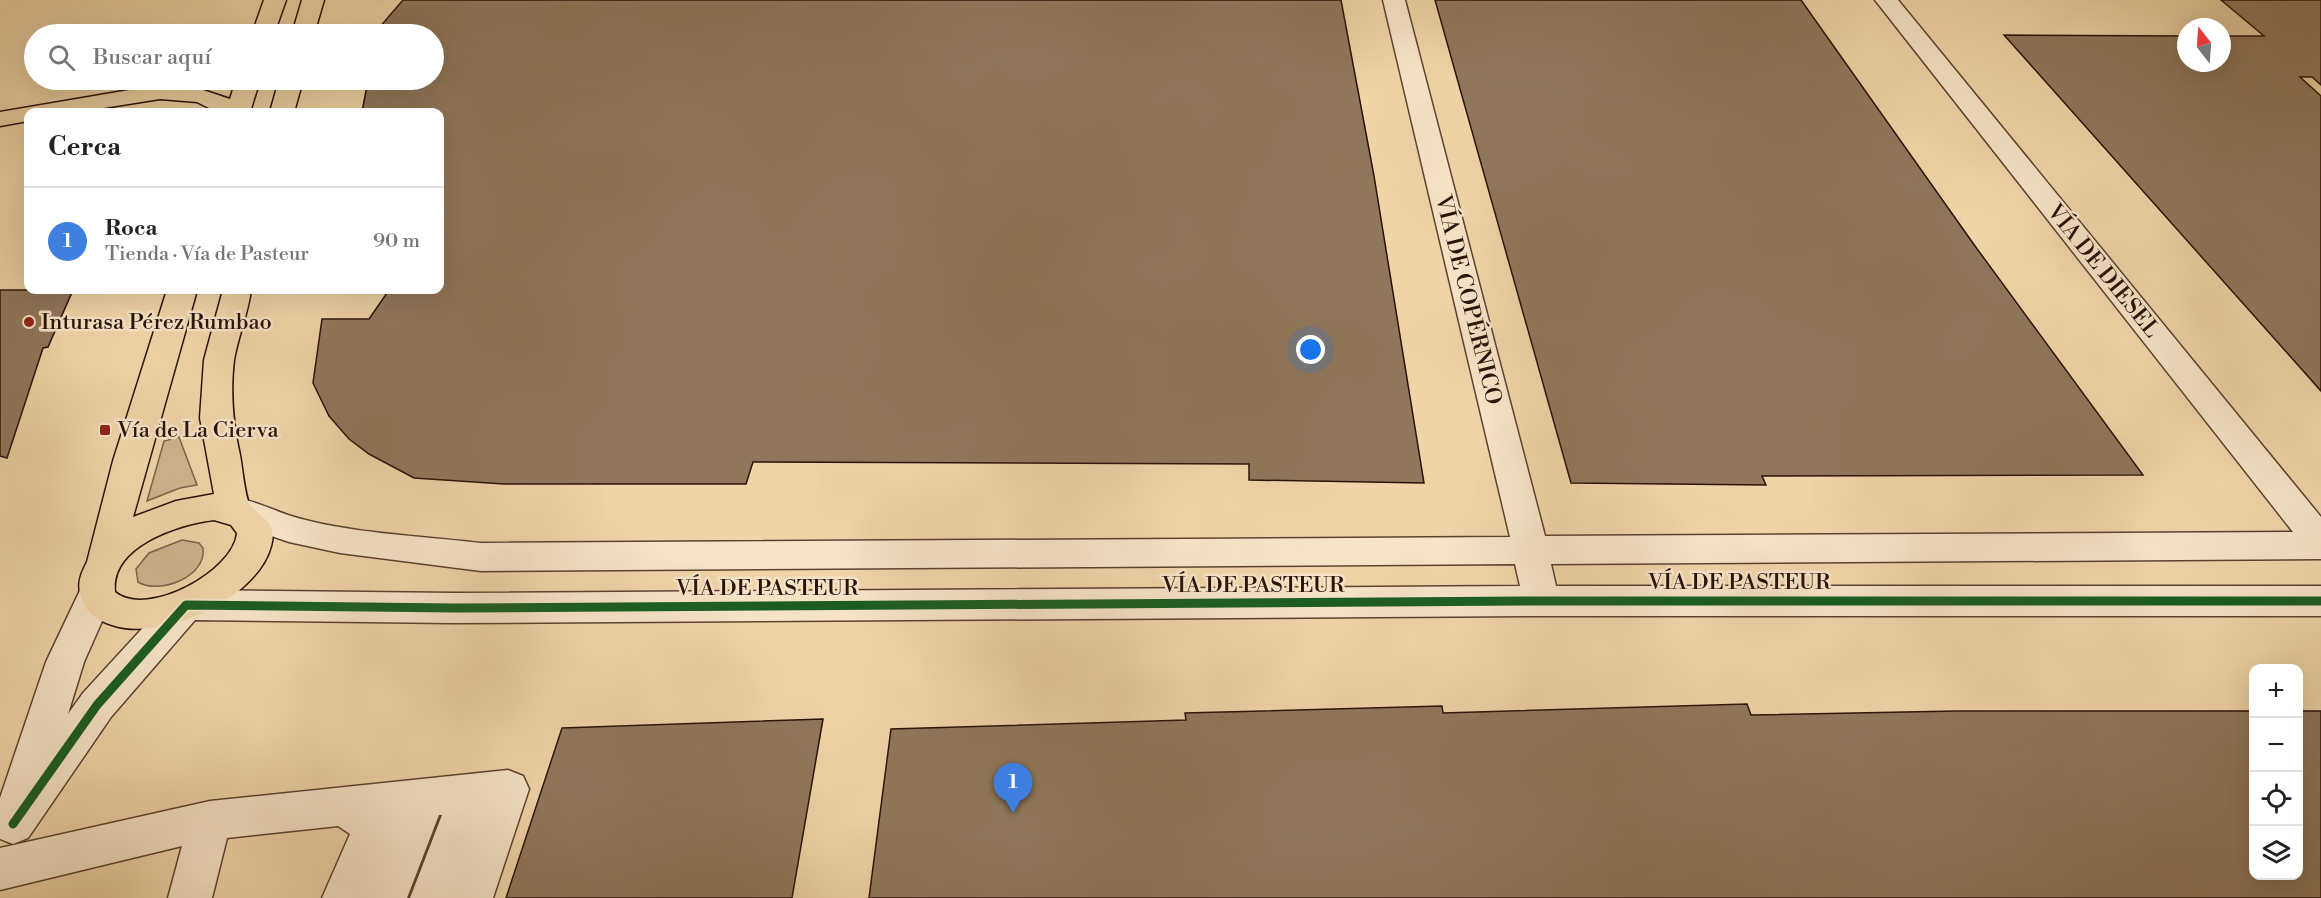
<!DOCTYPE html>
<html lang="es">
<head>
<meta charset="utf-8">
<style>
	:root { --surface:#fff; --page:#f2f2f2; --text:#222; --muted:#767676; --line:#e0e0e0; --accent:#8f2418 }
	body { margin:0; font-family:"Libre Bodoni",serif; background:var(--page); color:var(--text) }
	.controls { position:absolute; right:18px; bottom:18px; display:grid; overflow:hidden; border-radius:12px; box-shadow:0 6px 24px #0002 }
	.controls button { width:54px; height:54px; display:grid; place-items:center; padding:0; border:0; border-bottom:2px solid var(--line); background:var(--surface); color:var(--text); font:30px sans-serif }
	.compass { position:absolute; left:2177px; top:18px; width:54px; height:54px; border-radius:50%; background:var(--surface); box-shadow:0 6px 24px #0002; rotate:343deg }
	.you { position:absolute; left:1311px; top:350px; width:21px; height:21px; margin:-15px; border:4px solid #fff; border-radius:50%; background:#1a73e8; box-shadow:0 0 0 9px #1a73e833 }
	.badge { display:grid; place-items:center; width:39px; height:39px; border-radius:50%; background:var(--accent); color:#fff; font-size:20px; font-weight:700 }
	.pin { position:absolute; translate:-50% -50px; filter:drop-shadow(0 2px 3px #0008) }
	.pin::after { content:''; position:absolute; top:32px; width:21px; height:18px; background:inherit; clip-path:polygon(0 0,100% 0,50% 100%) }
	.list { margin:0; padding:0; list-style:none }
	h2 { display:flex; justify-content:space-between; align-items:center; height:78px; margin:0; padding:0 24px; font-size:26px }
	h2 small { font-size:20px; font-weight:400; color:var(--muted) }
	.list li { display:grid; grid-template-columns:39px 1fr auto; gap:18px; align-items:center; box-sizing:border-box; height:108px; padding:0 24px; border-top:2px solid var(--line) }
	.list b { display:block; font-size:22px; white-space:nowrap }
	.list p { margin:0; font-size:20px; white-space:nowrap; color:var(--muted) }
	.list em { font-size:20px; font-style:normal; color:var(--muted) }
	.icon { flex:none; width:33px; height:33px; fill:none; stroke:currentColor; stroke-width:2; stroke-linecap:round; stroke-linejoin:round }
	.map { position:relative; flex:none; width:2321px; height:898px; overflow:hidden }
	.search { position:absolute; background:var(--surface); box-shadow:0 6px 24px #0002; left:24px; top:24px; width:420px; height:66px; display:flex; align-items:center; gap:15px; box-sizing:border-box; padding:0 21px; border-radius:33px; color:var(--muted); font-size:22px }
	.panel { position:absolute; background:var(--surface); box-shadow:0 6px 24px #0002; left:24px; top:108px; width:420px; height:186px; border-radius:12px }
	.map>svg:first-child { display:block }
</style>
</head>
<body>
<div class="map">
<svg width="2321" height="898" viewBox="0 0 2321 898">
	<rect width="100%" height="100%" fill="#efd4a7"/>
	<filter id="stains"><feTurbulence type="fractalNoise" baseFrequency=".00333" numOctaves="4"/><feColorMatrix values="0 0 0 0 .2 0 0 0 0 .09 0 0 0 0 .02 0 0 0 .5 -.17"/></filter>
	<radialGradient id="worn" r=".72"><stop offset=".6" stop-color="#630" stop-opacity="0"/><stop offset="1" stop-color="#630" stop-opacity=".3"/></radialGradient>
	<!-- green -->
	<g fill="#ceb38c" stroke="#7c634a" stroke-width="1.5">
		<polygon points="179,437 197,485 180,488 147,501 164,441"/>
		<path d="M182,540l17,3 4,5c4,29 -44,47 -65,34l-2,-13 13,-16z"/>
	</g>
	<!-- building -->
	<g fill="#90775b" stroke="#2a1309" stroke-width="1.5">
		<polygon points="403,0 1341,0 1374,176 1424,483 1249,480 1249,464 753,462 746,484 504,484 414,478 369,454 349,439 329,416 313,383 322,319 369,319 389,290 440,290 440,112 362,112 368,80 434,80 434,34 377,34 378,29"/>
		<polygon points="1435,0 1801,0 1975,246 2143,475 1762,476 1766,485 1571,483"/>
		<polygon points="2221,0 2321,0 2321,85 2312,77 2300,77 2321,96 2321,391 2004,35 2186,36 2186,63 2222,63 2222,36 2264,36"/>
		<polygon points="0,290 73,290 48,347 43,348 7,458 0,456"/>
		<polygon points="1747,704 1751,715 1956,711 2253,711 2253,876 2298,876 2298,711 2321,711 2321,898 869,898 891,729 1186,720 1185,713 1442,706 1443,713"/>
		<polygon points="823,719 792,898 506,898 562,728"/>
	</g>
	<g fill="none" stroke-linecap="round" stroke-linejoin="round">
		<defs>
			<g id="minor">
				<path d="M1383,0h22l140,536 748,-4 -418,-532h23l423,517v42l-770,5 5,22h765v30h-780l-1087,7 -259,-3 -84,97 -83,121 -15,6 -13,-5v-41l46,-136 37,-78 13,-5 13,5 5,10 -30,68 -16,52 15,-21 90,-98 13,-5 268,3 1066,-7 -5,-22 -1034,7 -141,-18 -51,-11 -67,-23 -5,-9 5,-9c21,-7 45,7 66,14 55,18 134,21 193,28l1029,-6z"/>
				<polygon points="508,770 523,776 529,789 493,898 410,898 442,815 439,815 407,898 322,898 350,834 338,826 227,838 212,898 168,898 182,846 0,890 0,848 210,801"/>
			</g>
			<g id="major">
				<polygon points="264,0 286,0 274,34 252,34"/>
				<polygon points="302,0 324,0 314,34 292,34"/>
				<polygon points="171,80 204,80 200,85 194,87 230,99 236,80 260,80 250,112 217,112 197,102 160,99 78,112 28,112 28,121 0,126 0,112 153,86"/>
				<polygon points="279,80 303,80 294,112 270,112"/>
				<path d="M167,290h30l-64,227 43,-16 38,-7 -14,-76 4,-58 19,-70h28c-3,23 -13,47 -17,70 -4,33 -1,64 6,95 2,10 5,43 10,50 11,13 28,17 21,41 -14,53 -109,96 -159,79 -12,-4 -22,-9 -28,-21 -8,-16 -5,-27 3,-42l26,-101zM214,520l17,5 6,8c-3,38 -90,86 -122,59 -5,-46 64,-68 99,-72z"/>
			</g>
		</defs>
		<!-- minor casing -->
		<use href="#minor" stroke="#5b4330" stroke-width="3"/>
		<!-- major casing -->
		<use href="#major" stroke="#2a1309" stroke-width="3"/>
		<!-- minor -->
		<use href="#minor" fill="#f5e3c6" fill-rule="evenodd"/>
		<!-- major -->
		<use href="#major" fill="#efd4a7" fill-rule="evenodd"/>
		<defs>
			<polyline id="cycleway" points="13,824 97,705 186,605 454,608 1541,601 2321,601"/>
		</defs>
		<!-- cycleway casing -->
		<use href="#cycleway" stroke="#f5e3c6" stroke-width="13"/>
		<!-- cycleway -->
		<use href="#cycleway" stroke="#1b5e20" stroke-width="9"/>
	</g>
	<!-- markers -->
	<g fill="#8f2418" stroke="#f5e3c6" stroke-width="2">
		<circle cx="29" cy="322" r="6"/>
		<rect x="99" y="424" width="12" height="12" rx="3"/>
	</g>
	<g text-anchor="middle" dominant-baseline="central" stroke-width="5" stroke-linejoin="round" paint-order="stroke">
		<!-- street labels -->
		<g font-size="22" fill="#2a1309" stroke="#f5e3c6">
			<text transform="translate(2103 271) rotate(51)">VÍA DE DIESEL</text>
			<text transform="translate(1468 300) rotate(76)">VÍA DE COPÉRNICO</text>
			<text x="1739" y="582">VÍA DE PASTEUR</text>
			<text x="1253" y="585">VÍA DE PASTEUR</text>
			<text x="767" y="588">VÍA DE PASTEUR</text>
		</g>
		<!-- poi labels -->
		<g font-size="22" fill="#2a1309" stroke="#f5e3c6" text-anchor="start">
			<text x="41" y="322">Inturasa Pérez Rumbao</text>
			<text x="117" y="430">Vía de La Cierva</text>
		</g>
	</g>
	<rect width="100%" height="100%" filter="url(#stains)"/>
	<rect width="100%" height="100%" fill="url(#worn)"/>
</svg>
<div class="controls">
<button>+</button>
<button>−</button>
<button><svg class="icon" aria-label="locate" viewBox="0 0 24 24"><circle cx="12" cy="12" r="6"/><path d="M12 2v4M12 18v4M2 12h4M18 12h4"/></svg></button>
<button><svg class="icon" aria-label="layers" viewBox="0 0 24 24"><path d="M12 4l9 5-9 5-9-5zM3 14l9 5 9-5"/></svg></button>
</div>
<svg class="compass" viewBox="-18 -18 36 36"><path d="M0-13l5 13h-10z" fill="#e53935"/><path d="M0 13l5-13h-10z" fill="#767676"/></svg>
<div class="you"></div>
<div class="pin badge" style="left:1013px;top:813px;background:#3f7fe0">1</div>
<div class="search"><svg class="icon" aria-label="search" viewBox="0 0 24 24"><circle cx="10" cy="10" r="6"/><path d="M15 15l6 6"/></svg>Buscar aquí</div>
<section class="panel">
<h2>Cerca<small></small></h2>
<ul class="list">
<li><span class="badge" style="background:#3f7fe0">1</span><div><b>Roca</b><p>Tienda · Vía de Pasteur</p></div><em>90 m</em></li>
</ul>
</section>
</div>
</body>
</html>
